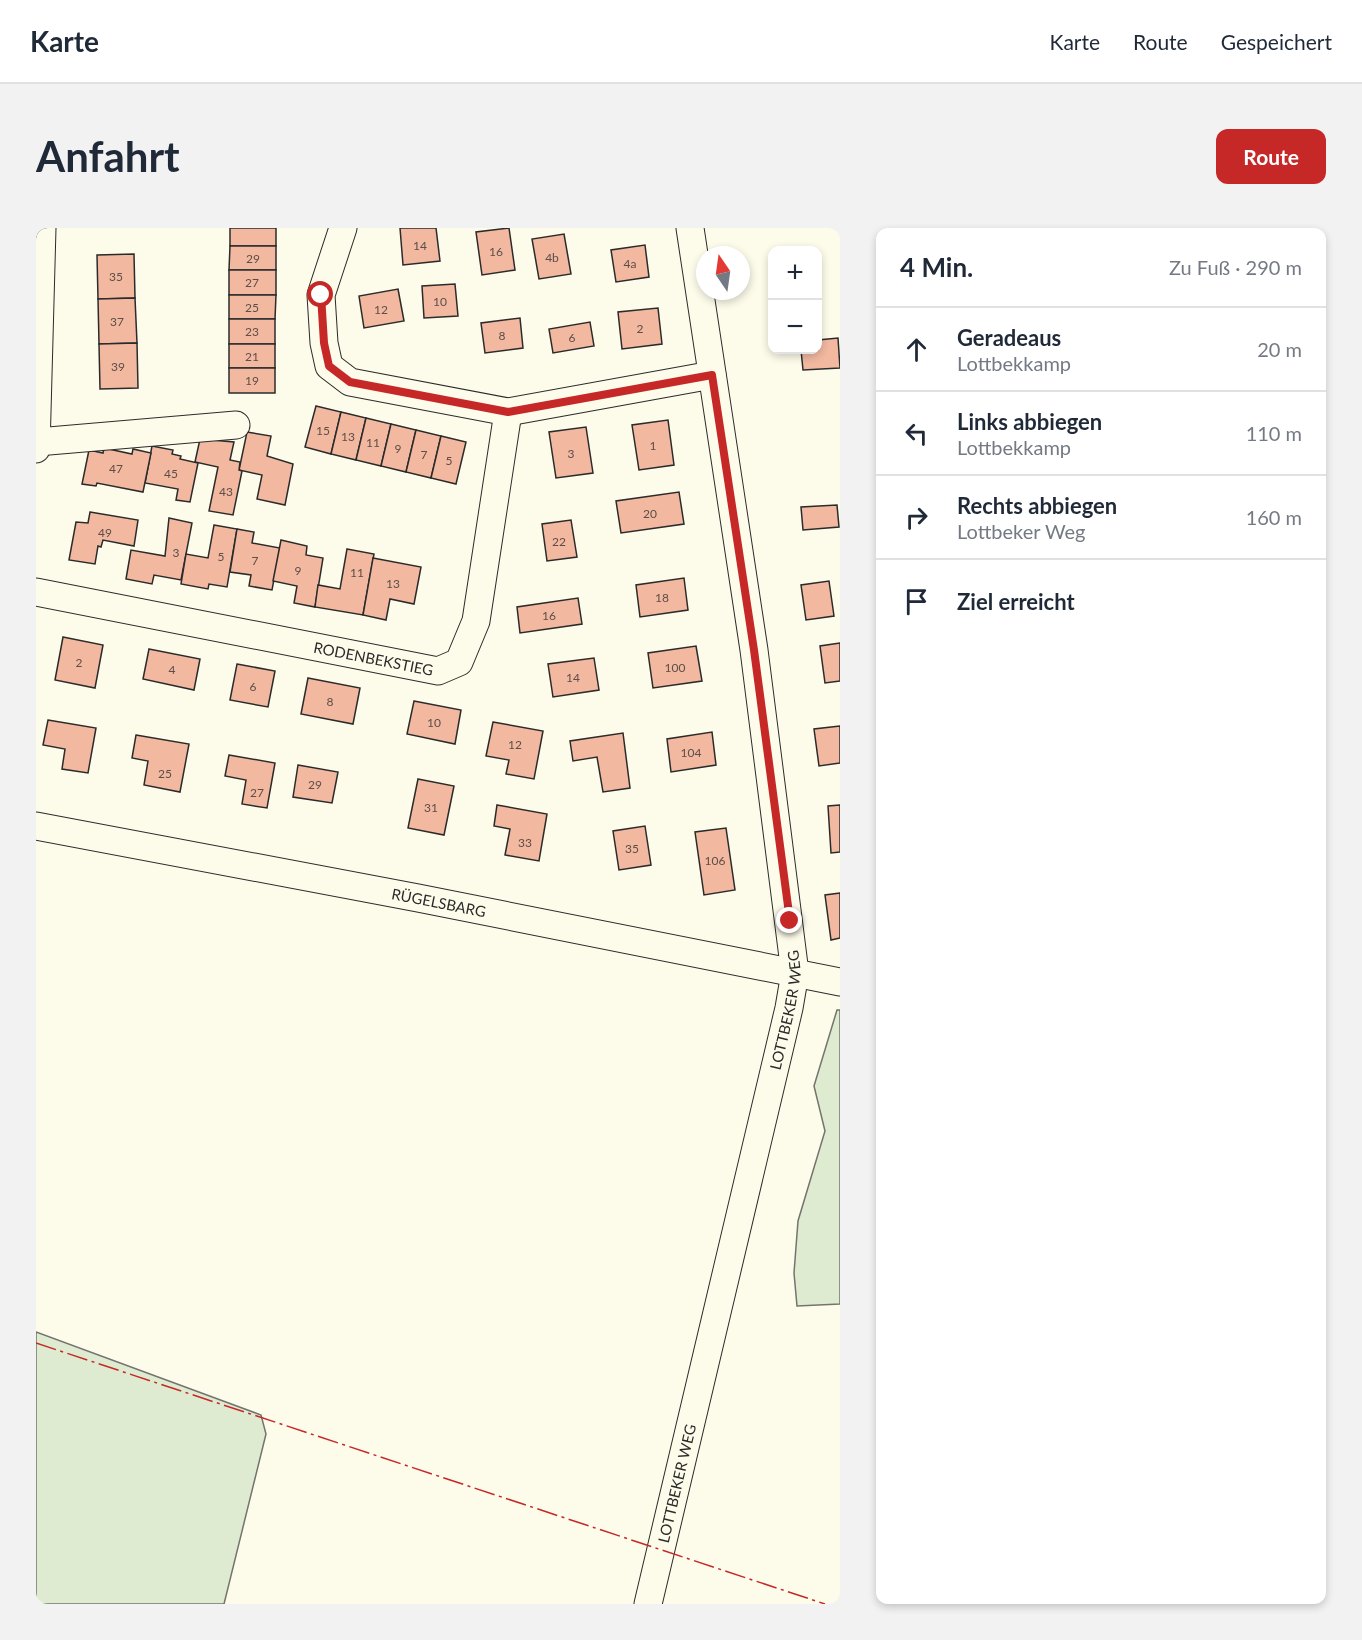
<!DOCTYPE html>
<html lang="de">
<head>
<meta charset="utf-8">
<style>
	:root { --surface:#fff; --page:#f2f2f3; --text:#1f2937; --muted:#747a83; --line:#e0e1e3; --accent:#c62828 }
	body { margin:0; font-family:Lato,sans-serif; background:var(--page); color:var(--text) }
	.controls { position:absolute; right:18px; top:18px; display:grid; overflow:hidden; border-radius:12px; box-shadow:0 3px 9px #0003 }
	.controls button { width:54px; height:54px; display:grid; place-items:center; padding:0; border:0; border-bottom:2px solid var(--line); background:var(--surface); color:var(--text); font:30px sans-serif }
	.compass { position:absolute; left:660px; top:18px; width:54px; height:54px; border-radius:50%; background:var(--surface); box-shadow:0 3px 9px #0003; rotate:347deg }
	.stop { position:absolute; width:18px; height:18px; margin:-14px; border:4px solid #c62828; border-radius:50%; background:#fff }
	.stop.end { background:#c62828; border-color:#fff; box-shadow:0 2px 6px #0008 }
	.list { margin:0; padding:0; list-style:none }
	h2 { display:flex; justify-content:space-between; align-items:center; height:78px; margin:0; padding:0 24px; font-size:26px }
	h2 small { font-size:20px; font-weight:400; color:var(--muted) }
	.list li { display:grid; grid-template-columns:39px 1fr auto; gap:18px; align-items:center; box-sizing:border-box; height:84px; padding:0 24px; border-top:2px solid var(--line) }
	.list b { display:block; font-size:22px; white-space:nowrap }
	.list p { margin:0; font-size:20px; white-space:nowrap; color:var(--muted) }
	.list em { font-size:20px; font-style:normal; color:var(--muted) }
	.icon { flex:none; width:33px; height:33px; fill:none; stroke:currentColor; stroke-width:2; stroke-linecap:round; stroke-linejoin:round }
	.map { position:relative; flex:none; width:804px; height:1376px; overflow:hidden; border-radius:12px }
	header { display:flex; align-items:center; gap:36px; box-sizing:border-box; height:84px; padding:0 30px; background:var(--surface); border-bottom:2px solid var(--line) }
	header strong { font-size:28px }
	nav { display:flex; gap:33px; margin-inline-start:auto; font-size:21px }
	.intro { display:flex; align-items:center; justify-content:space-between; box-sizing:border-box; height:144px; padding:0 36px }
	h1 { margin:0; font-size:42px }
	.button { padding:15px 27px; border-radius:12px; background:var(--accent); color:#fff; font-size:21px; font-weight:700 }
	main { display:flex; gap:36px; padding:0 36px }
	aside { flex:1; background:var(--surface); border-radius:12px; box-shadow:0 3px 9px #0003 }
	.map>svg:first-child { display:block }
</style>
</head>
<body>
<header>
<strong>Karte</strong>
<nav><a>Karte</a><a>Route</a><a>Gespeichert</a></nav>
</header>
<div class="intro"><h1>Anfahrt</h1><a class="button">Route</a></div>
<main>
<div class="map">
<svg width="804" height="1376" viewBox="0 0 804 1376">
	<rect width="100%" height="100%" fill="#fdfbea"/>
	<!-- green -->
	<g fill="#deebd1" stroke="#74746e" stroke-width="1.5">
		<polygon points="801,782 804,782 804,1076 761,1078 758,1045 762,993 789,903 778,858"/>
		<polygon points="0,1104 225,1187 230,1206 188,1376 0,1376"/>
	</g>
	<!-- building -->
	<g fill="#f2b8a0" stroke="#2b2b2b" stroke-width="1.5">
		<rect x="194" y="0" width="46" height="18"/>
		<polygon points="364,0 400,0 404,33 367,37"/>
		<polygon points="473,0 479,42 446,47 440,4"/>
		<polygon points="528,6 535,46 503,51 496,11"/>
		<polygon points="609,17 613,49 580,54 575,22"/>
		<polygon points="194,18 240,18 240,42 193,42"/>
		<polygon points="98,26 99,70 62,71 61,27"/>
		<rect x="193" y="42" width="47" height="25"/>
		<polygon points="419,56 422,88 388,90 386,58"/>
		<polygon points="362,61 368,93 328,100 323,68"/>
		<polygon points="193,67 240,67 239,91 193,91"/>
		<polygon points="99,70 101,115 63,116 62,71"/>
		<polygon points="622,80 626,116 586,121 582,84"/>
		<polygon points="484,90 487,120 449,125 445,95"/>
		<rect x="193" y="91" width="46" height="25"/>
		<polygon points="554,94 558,118 517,125 513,101"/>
		<polygon points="802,110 804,140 767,142 765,122 782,122 782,112"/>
		<polygon points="101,115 102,160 64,161 63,116"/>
		<rect x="193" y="116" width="46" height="24"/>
		<rect x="193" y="140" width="46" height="25"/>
		<polygon points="280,178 305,184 295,226 269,219"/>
		<polygon points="305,184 330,190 320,232 295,226"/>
		<polygon points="330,190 355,196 345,238 320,232"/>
		<polygon points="632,192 638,237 603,242 596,197"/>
		<polygon points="355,196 380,202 370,244 345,238"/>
		<polygon points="550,199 557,245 520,250 513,204"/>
		<polygon points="380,202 405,208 395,250 370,244"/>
		<polygon points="211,204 235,208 231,228 257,236 249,277 221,271 226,247 203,242"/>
		<polygon points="405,208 430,214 420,256 395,250"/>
		<polygon points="164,211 198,214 194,232 204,234 203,242 206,243 197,287 173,283 182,239 159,234"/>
		<polygon points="116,218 137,222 136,226 145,228 144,231 162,235 154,274 140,272 142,261 109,255"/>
		<polygon points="68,220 96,226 97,221 115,225 107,264 61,255 60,258 46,256 53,222 67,225"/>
		<polygon points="643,264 648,296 585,305 580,273"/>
		<polygon points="801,277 803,299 767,302 765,279"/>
		<polygon points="54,284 102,292 98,318 67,312 65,319 62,318 59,336 33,332 40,294 52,295"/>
		<polygon points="133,290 156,295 145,352 118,347 116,356 90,351 95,322 129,328"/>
		<polygon points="535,292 541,329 511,333 506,296"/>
		<polygon points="178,297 201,301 191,359 173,356 172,361 145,356 150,326 172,330"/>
		<polygon points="201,301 218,304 216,315 244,320 236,362 213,358 215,347 194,344"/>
		<polygon points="245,312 271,318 270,327 287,330 279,379 258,375 261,358 237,353"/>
		<polygon points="311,321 338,326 327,387 279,379 282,357 304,361"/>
		<polygon points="337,330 385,339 378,376 354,371 350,392 327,387"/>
		<polygon points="648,350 652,382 604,389 600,357"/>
		<polygon points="793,353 798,388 770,392 765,357"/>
		<polygon points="542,370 546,396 484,405 481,379"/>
		<polygon points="27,409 67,417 59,460 19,452"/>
		<polygon points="804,415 804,453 789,455 784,418"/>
		<polygon points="660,418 666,453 617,460 612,425"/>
		<polygon points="113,421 164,431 158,462 107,451"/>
		<polygon points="558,430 563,462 517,469 512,436"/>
		<polygon points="201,436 239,443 232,479 194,472"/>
		<polygon points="272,450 324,460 317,496 265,486"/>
		<polygon points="378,473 425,482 419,516 371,506"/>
		<polygon points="12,492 60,500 52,545 26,541 29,521 7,517"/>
		<polygon points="457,494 507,503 498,551 470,546 473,532 450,528"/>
		<polygon points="804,498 804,535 783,538 778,501"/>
		<polygon points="676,504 680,537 635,544 631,511"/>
		<polygon points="587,505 594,560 567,564 561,529 537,533 534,513"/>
		<polygon points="100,507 153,516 144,564 108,557 112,533 96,530"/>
		<polygon points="193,527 239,535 231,580 206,576 210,552 189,548"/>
		<polygon points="262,537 302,544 296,575 257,569"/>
		<polygon points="382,551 418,558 408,607 372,600"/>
		<polygon points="461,577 511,586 503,633 469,627 474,601 458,598"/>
		<polygon points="804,577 804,624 795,625 792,578"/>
		<polygon points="609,598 615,637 583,642 577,603"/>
		<polygon points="690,600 699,662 668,667 659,604"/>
		<polygon points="804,665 804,710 795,712 789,667"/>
	</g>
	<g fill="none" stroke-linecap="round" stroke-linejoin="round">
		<defs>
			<g id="minor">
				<polyline points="307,0 285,67 288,115 293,138 314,154 472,184 676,147"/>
				<polyline points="1,214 200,197"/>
				<polyline points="0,221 6,0"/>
				<path id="s1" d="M0,364l402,79 21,-9 17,-41 32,-209"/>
				<path id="s2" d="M0,598l382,72 422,84"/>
				<path id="s3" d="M612,1376l141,-596 6,-35 -41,-323 -64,-422"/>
			</g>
		</defs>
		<!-- minor casing -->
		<use href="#minor" stroke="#2b2b2b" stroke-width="29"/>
		<!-- minor -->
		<use href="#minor" stroke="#fdfbea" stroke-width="27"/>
		<!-- power -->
		<polyline stroke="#c62828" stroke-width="1.5" stroke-dasharray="21 4.5 3 4.5" stroke-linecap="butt" points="0,1115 789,1376"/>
	</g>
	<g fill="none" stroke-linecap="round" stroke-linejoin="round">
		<!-- route -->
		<polyline stroke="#c62828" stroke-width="8" points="285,67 288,115 293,138 314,154 472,184 676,147 718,422 754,693"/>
	</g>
	<g text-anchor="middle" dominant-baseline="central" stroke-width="4.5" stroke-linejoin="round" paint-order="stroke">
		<!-- number labels -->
		<g font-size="12" fill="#5d4e48">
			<text x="384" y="17">14</text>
			<text x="460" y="23">16</text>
			<text x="516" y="29">4b</text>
			<text x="217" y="30">29</text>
			<text x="594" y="35">4a</text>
			<text x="80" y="48">35</text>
			<text x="216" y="54">27</text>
			<text x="404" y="73">10</text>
			<text x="216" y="79">25</text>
			<text x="345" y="81">12</text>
			<text x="81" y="93">37</text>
			<text x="604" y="100">2</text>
			<text x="216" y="103">23</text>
			<text x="466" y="107">8</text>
			<text x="536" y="109">6</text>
			<text x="216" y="128">21</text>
			<text x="82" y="138">39</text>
			<text x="216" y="152">19</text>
			<text x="287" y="202">15</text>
			<text x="312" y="208">13</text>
			<text x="337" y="214">11</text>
			<text x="617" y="217">1</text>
			<text x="362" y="220">9</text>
			<text x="535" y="225">3</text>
			<text x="388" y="226">7</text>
			<text x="413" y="232">5</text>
			<text x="80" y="240">47</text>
			<text x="135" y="245">45</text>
			<text x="190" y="263">43</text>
			<text x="614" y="285">20</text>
			<text x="69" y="304">49</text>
			<text x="523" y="313">22</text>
			<text x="140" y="324">3</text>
			<text x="185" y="328">5</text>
			<text x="219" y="332">7</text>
			<text x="262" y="342">9</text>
			<text x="321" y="344">11</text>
			<text x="357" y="355">13</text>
			<text x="626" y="369">18</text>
			<text x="513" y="387">16</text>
			<text x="43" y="434">2</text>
			<text x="639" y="439">100</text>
			<text x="136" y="441">4</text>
			<text x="537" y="449">14</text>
			<text x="217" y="458">6</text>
			<text x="294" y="473">8</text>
			<text x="398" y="494">10</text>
			<text x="479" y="516">12</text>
			<text x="655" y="524">104</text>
			<text x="129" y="545">25</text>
			<text x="279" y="556">29</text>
			<text x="221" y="564">27</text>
			<text x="395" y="579">31</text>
			<text x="489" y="614">33</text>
			<text x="596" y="620">35</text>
			<text x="679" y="632">106</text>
		</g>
		<!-- street labels -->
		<g font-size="15" fill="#2b2b2b" stroke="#fdfbea">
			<text stroke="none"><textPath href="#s1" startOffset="344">RODENBEKSTIEG</textPath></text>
			<text stroke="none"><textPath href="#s2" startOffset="410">RÜGELSBARG</textPath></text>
			<text stroke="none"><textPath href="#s3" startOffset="610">LOTTBEKER WEG</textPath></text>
			<text stroke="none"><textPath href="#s3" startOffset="124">LOTTBEKER WEG</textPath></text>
		</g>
	</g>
</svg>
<div class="controls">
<button>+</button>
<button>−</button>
</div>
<svg class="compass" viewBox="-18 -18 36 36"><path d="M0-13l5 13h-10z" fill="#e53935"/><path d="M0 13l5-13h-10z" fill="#747a83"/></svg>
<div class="stop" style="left:285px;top:67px"></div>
<div class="stop end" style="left:754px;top:693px"></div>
</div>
<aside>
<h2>4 Min.<small>Zu Fuß · 290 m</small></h2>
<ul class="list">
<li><svg class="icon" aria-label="ahead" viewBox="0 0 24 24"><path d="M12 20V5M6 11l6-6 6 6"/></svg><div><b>Geradeaus</b><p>Lottbekkamp</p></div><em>20 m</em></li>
<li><svg class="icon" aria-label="left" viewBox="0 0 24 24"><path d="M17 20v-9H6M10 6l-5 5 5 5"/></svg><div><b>Links abbiegen</b><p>Lottbekkamp</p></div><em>110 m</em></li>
<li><svg class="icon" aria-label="right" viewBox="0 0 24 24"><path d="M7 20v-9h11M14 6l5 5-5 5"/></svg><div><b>Rechts abbiegen</b><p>Lottbeker Weg</p></div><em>160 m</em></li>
<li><svg class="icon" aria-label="arrive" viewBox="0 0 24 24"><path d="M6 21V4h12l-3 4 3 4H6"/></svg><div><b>Ziel erreicht</b></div></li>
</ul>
</aside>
</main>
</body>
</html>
